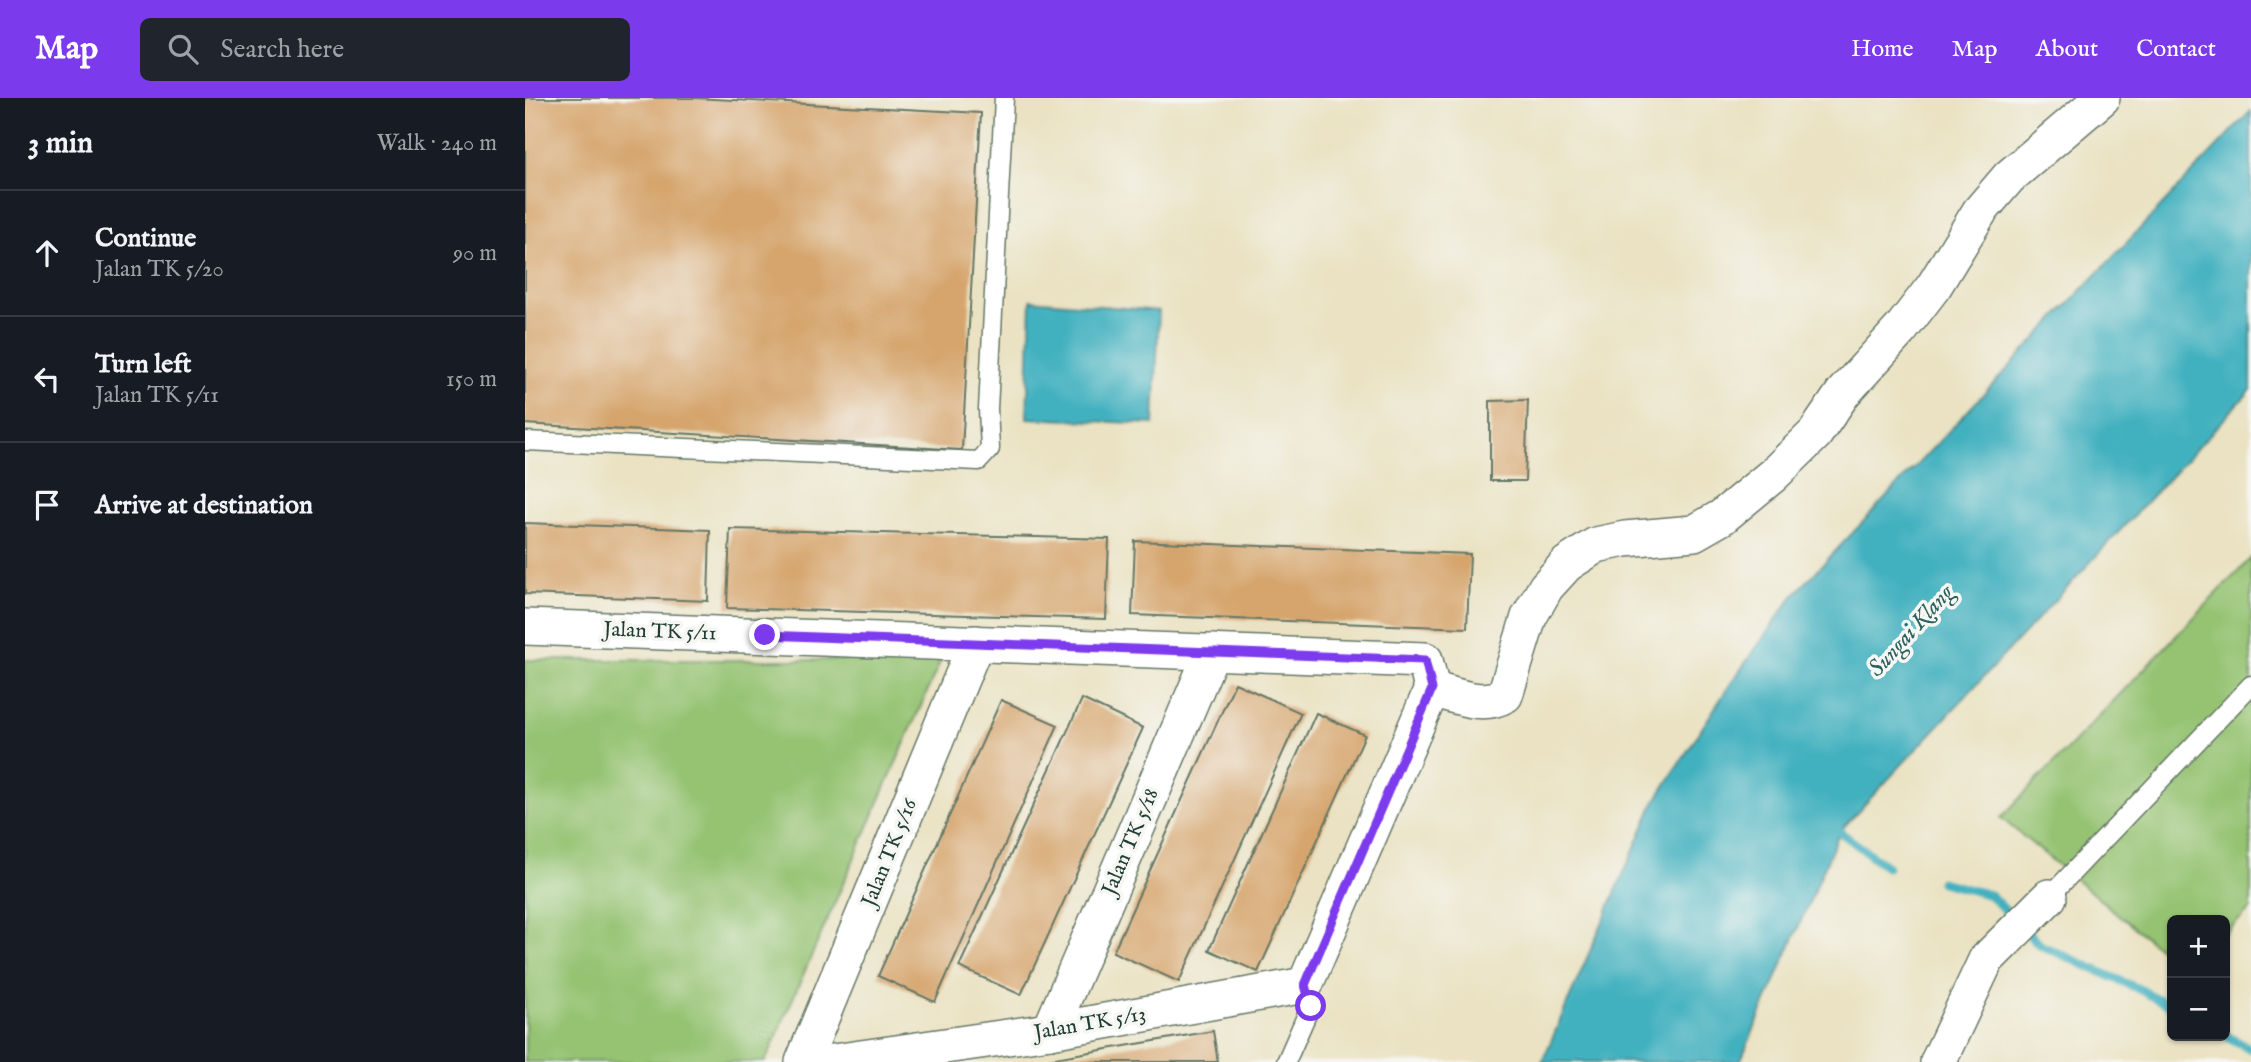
<!DOCTYPE html>
<html lang="en">
<head>
<meta charset="utf-8">
<style>
	:root { --surface:#171b24; --page:#20242c; --text:#f1f3f6; --muted:#9ea1a6; --line:#363941; --accent:#7c3aed }
	body { margin:0; font-family:"IM FELL English",serif; background:var(--page); color:var(--text) }
	.controls { position:absolute; right:21px; bottom:21px; display:grid; overflow:hidden; border-radius:10px; box-shadow:0 2px 5px #0004 }
	.controls button { width:63px; height:63px; display:grid; place-items:center; padding:0; border:0; border-bottom:2px solid var(--line); background:var(--surface); color:var(--text); font:35px sans-serif }
	.stop { position:absolute; width:21px; height:21px; margin:-16px; border:5px solid #7c3aed; border-radius:50%; background:#fff }
	.stop.end { background:#7c3aed; border-color:#fff; box-shadow:0 2px 7px #0008 }
	.list { margin:0; padding:0; list-style:none }
	h2 { display:flex; justify-content:space-between; align-items:center; height:91px; margin:0; padding:0 28px; font-size:30px }
	h2 small { font-size:23px; font-weight:400; color:var(--muted) }
	.list li { display:grid; grid-template-columns:46px 1fr auto; gap:21px; align-items:center; box-sizing:border-box; height:126px; padding:0 28px; border-top:2px solid var(--line) }
	.list b { display:block; font-size:26px; white-space:nowrap }
	.list p { margin:0; font-size:23px; white-space:nowrap; color:var(--muted) }
	.list em { font-size:23px; font-style:normal; color:var(--muted) }
	.icon { flex:none; width:38px; height:38px; fill:none; stroke:currentColor; stroke-width:2; stroke-linecap:round; stroke-linejoin:round }
	.map { position:relative; flex:none; width:1726px; height:964px; overflow:hidden }
	header { display:flex; align-items:center; gap:42px; box-sizing:border-box; height:98px; padding:0 35px; background:var(--accent); color:#fff }
	header strong { font-size:33px }
	nav { display:flex; gap:38px; margin-inline-start:auto; font-size:24px }
	.search { width:490px; height:63px; background:var(--page); display:flex; align-items:center; gap:18px; box-sizing:border-box; padding:0 24px; border-radius:10px; color:var(--muted); font-size:26px }
	main { display:flex }
	aside { flex:1; background:var(--surface) }
	.map>svg:first-child { display:block }
</style>
</head>
<body>
<header>
<strong>Map</strong>
<div class="search"><svg class="icon" aria-label="search" viewBox="0 0 24 24"><circle cx="10" cy="10" r="6"/><path d="M15 15l6 6"/></svg>Search here</div>
<nav><a>Home</a><a>Map</a><a>About</a><a>Contact</a></nav>
</header>
<main>
<aside>
<h2>3 min<small>Walk · 240 m</small></h2>
<ul class="list">
<li><svg class="icon" aria-label="ahead" viewBox="0 0 24 24"><path d="M12 20V5M6 11l6-6 6 6"/></svg><div><b>Continue</b><p>Jalan TK 5/20</p></div><em>90 m</em></li>
<li><svg class="icon" aria-label="left" viewBox="0 0 24 24"><path d="M17 20v-9H6M10 6l-5 5 5 5"/></svg><div><b>Turn left</b><p>Jalan TK 5/11</p></div><em>150 m</em></li>
<li><svg class="icon" aria-label="arrive" viewBox="0 0 24 24"><path d="M6 21V4h12l-3 4 3 4H6"/></svg><div><b>Arrive at destination</b></div></li>
</ul>
</aside>
<div class="map">
<svg width="1726" height="964" viewBox="0 0 1726 964">
	<rect width="100%" height="100%" fill="#f6f6f2"/>
	<filter id="ink" filterUnits="userSpaceOnUse"><feTurbulence type="fractalNoise" baseFrequency=".0143" numOctaves="2"/><feDisplacementMap in="SourceGraphic" scale="14" xChannelSelector="R" yChannelSelector="G"/><feConvolveMatrix kernelMatrix="1 2 1 2 8 2 1 2 1" color-interpolation-filters="sRGB"/></filter>
	<filter id="wash" filterUnits="userSpaceOnUse"><feTurbulence type="fractalNoise" baseFrequency=".00686" numOctaves="4" result="noise"/><feDisplacementMap in="SourceGraphic" scale="28" xChannelSelector="R" yChannelSelector="G"/><feGaussianBlur stdDeviation="1.57" result="paint"/><feColorMatrix in="noise" values="0 0 0 0 0 0 0 0 0 0 0 0 0 0 0 0 0 1.4 0 .05"/><feComposite in="paint" operator="in"/></filter>
	<g filter="url(#wash)">
		<rect width="100%" height="100%" fill="#eae2c2"/>
		<!-- green -->
		<g fill="#95c372" stroke="#5a8053" stroke-width="2">
			<polygon points="1726,460 1726,811 1700,835 1700,822 1647,822 1647,861 1476,720"/>
			<polygon points="0,562 416,562 240,964 0,964"/>
		</g>
		<!-- water -->
		<g fill="#43b1bf" stroke="#31777a" stroke-width="2">
			<polygon points="1726,13 1726,292 1315,733 1215,964 1017,964 1129,705 1204,588 1268,498"/>
			<polygon points="506,202 634,213 629,326 502,320"/>
		</g>
		<g fill="none" stroke-linecap="round" stroke-linejoin="round">
			<!-- stream -->
			<g stroke="#43b1bf" stroke-width="9">
				<polyline points="1307,728 1362,769"/>
				<polyline points="1416,784 1465,797 1491,823"/>
				<polyline points="1501,833 1515,847 1614,891 1647,909"/>
				<polyline points="1700,937 1726,951"/>
			</g>
		</g>
		<g id="blocks">
			<!-- building -->
			<g fill="#d6a56d">
				<polygon points="0,0 168,0 456,15 437,352 0,326"/>
				<polygon points="1003,302 1000,383 965,383 965,303"/>
				<polygon points="0,425 185,432 183,503 0,496"/>
				<polygon points="205,431 584,441 581,521 202,510"/>
				<polygon points="610,443 945,456 942,530 607,517"/>
				<polygon points="710,585 776,615 654,884 588,854"/>
				<polygon points="557,601 618,630 496,897 434,869"/>
				<polygon points="476,602 533,627 410,904 353,878"/>
				<polygon points="791,615 840,637 733,874 684,852"/>
				<polygon points="688,933 693,964 512,964 512,963"/>
			</g>
		</g>
	</g>
	<g filter="url(#ink)">
		<use href="#blocks" fill-opacity="0" stroke="#676" stroke-width="2"/>
		<g fill="none" stroke-linecap="round" stroke-linejoin="round">
			<defs>
				<g id="lane">
					<polyline points="0,343 454,363 465,351 463,311 479,0"/>
					<polyline points="1524,799 1726,587"/>
					<polyline points="761,964 786,907 780,887"/>
				</g>
				<g id="street">
					<polyline points="0,529 900,562 907,591 780,887 525,933 308,964"/>
					<path d="M907,591c25,7 50,19 73,6l24,-78 17,-30 21,-23 29,-19 29,-6 69,-6 28,-16 51,-42 42,-41 28,-41 58,-64 33,-43 46,-75 29,-34 93,-79"/>
					<polyline points="525,933 687,554"/>
					<polyline points="278,964 451,545"/>
					<polyline points="1413,964 1461,862 1524,799"/>
				</g>
			</defs>
			<!-- lane casing -->
			<use href="#lane" stroke="#676" stroke-width="21"/>
			<!-- street casing -->
			<use href="#street" stroke="#676" stroke-width="38"/>
			<!-- lane -->
			<use href="#lane" stroke="#fff" stroke-width="18"/>
			<!-- street -->
			<use href="#street" stroke="#fff" stroke-width="35"/>
		</g>
	</g>
	<g fill="none" stroke-linecap="round" stroke-linejoin="round" filter="url(#ink)">
		<!-- route -->
		<polyline stroke="#7c3aed" stroke-width="9" points="240,537 900,562 907,591 780,887 786,908"/>
	</g>
	<g text-anchor="middle" dominant-baseline="central" stroke-width="7" stroke-linejoin="round" paint-order="stroke">
		<!-- street labels -->
		<g font-size="21" fill="#1f3d34" stroke="#f6f6f2">
			<text transform="translate(135 534) rotate(2)">Jalan TK 5/11</text>
			<text transform="translate(606 744) rotate(-67)">Jalan TK 5/18</text>
			<text transform="translate(365 755) rotate(-68)">Jalan TK 5/16</text>
			<text transform="translate(565 926) rotate(-10)">Jalan TK 5/13</text>
		</g>
		<!-- water labels -->
		<g font-size="23" font-style="italic" fill="#2a605e" stroke="#f6f6f2">
			<text transform="translate(1386 533) rotate(-48)">Sungai Klang</text>
		</g>
	</g>
</svg>
<div class="controls">
<button>+</button>
<button>−</button>
</div>
<div class="stop" style="left:786px;top:908px"></div>
<div class="stop end" style="left:240px;top:537px"></div>
</div>
</main>
</body>
</html>
